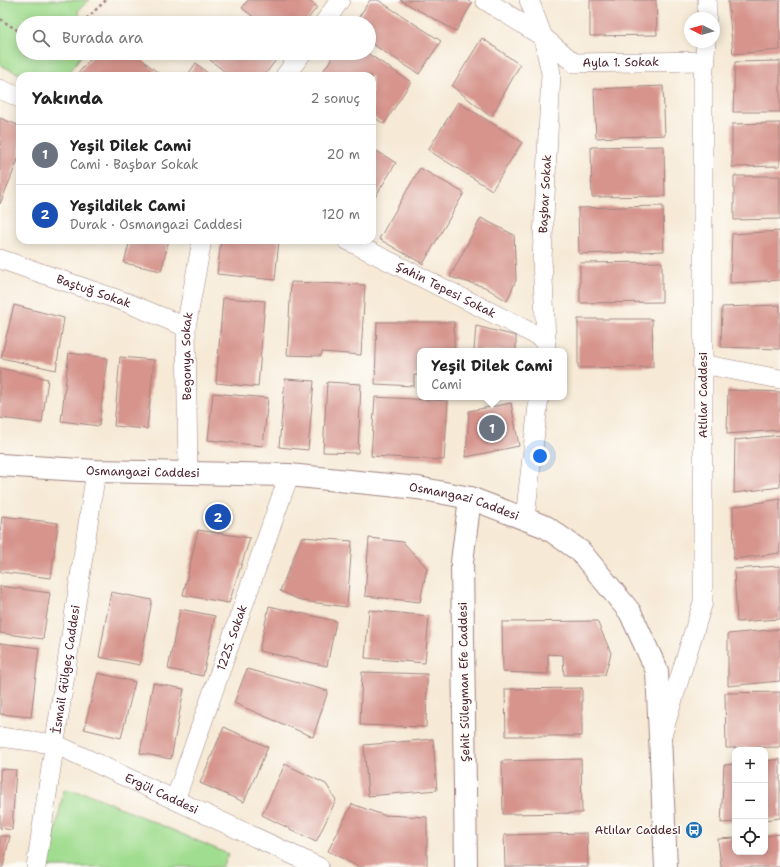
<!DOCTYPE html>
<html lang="tr">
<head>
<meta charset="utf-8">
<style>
	:root { --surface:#fff; --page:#f6f6f6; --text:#222; --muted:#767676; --line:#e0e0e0; --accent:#7c3aed }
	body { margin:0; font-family:"Shantell Sans",sans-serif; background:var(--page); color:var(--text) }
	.controls { position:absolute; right:12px; bottom:12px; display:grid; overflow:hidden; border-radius:8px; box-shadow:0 2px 10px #0003 }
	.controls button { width:36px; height:36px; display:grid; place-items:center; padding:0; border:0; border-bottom:1px solid var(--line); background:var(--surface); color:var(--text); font:20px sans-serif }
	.compass { position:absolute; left:684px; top:12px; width:36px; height:36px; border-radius:50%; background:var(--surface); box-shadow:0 2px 10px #0003; rotate:276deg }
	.you { position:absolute; left:540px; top:456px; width:14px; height:14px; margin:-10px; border:3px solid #fff; border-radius:50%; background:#1a73e8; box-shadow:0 0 0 6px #1a73e833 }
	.badge { display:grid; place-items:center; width:26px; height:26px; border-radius:50%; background:var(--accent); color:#fff; font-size:13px; font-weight:700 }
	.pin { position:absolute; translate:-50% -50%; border:2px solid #fff; box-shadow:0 1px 4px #0006 }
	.popup { position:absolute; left:417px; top:348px; width:150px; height:52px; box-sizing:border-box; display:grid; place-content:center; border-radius:8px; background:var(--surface); filter:drop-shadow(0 1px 3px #0005); font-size:13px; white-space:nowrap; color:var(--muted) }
	.popup b { font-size:15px; color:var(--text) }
	.popup::after { content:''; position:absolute; left:50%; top:100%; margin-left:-8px; border:8px solid transparent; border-top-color:var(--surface) }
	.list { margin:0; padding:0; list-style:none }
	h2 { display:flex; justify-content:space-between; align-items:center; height:52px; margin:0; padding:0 16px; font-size:17px }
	h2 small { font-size:13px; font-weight:400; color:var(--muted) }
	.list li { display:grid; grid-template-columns:26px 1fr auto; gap:12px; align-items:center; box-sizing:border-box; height:60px; padding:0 16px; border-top:1px solid var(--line) }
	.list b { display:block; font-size:15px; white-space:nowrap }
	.list p { margin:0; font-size:13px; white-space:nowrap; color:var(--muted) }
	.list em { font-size:13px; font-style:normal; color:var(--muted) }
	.icon { flex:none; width:22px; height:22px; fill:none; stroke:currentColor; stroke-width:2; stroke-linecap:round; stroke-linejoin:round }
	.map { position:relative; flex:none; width:780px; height:867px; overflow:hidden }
	.search { position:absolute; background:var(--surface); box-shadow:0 2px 10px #0003; left:16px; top:16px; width:360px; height:44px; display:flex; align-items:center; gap:10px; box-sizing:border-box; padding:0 14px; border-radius:22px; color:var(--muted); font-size:15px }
	.panel { position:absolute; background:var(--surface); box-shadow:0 2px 10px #0003; left:16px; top:72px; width:360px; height:172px; border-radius:12px }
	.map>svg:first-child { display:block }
</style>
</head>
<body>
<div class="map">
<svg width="780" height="867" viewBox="0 0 780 867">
	<rect width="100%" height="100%" fill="#fdfcf7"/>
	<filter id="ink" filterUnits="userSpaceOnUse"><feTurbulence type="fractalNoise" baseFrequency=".025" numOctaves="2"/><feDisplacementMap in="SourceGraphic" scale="8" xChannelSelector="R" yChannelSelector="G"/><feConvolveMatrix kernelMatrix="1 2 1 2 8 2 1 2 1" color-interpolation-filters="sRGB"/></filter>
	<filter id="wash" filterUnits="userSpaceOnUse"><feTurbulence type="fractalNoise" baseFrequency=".012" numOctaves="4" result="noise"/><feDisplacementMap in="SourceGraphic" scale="16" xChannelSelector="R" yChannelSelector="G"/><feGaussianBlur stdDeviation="0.9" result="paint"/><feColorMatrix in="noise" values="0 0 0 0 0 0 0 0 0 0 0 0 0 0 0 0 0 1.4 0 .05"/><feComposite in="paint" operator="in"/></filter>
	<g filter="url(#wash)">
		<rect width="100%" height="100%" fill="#f6e9d5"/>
		<!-- green -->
		<g fill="#a1dd90" stroke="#767e5e">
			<polygon points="0,0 89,0 78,11 82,23 23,23 23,53 83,53 67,76 24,76 0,65"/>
			<polygon points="64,789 89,794 228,854 222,867 48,867"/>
		</g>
		<g id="blocks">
			<!-- building -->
			<g fill="#d6948c">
				<polygon points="248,0 308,0 317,7 305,23 261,23 242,8"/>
				<polygon points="370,0 378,0 441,41 419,74 369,42 369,23 355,23"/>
				<polygon points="400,0 467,0 472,3 456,31"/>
				<polygon points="590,0 656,0 657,35 590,36"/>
				<polygon points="780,0 780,50 733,54 728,1"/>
				<polygon points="482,38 520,65 491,117 452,86"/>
				<polygon points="95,53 134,53 162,76 76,76"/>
				<polygon points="214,53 281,53 264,76 230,76 209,59"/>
				<polygon points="335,53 367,53 411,82 384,124 372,116 372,76 320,76"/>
				<polygon points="780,61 780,112 733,112 735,62"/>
				<polygon points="196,63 211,76 187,76"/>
				<polygon points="663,86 665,135 596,138 594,89"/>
				<polygon points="458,102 522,142 492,190 428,150"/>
				<polygon points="0,118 20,126 20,155 0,204"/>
				<polygon points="780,123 780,166 732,167 732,124"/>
				<polygon points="664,146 665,196 592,197 591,147"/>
				<polygon points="372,148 396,163 372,202"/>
				<polygon points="420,168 464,193 423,264 379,239"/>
				<polygon points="734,176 780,176 780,219 734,220"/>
				<polygon points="663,206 664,251 579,254 578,208"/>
				<polygon points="481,218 514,235 516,280 507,301 485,287 450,277"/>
				<polygon points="780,231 780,280 730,283 732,234"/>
				<polygon points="130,240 169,240 161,271 124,263"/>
				<polygon points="221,240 279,240 275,280 217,274"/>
				<polygon points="662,262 662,302 580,303 580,263"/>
				<polygon points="291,282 365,285 361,355 322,352 321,356 287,355"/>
				<polygon points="223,298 265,301 258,387 216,383"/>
				<polygon points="14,305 64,318 56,370 1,358"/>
				<polygon points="780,305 780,349 721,347 722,307"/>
				<polygon points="578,319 652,319 653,367 578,368"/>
				<polygon points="377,322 454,322 454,351 420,351 420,375 414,375 414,386 375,384"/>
				<polygon points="476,326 516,336 516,351 474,351"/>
				<polygon points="69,353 107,358 99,426 61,421"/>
				<polygon points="120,357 154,360 147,429 114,426"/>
				<polygon points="0,368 48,379 42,423 0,418"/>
				<polygon points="285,379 314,381 308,450 279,447"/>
				<polygon points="327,382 361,384 358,453 323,452"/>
				<polygon points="728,390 780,392 780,430 727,434"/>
				<polygon points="213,393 268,398 263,446 208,440"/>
				<polygon points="375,397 448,401 444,460 371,456"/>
				<polygon points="511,403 519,446 466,457 469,411"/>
				<polygon points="780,435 780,487 734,493 735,440"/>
				<polygon points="780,499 780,553 734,559 733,507"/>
				<polygon points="2,516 58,523 51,578 0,572 0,533"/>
				<polygon points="198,530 250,538 229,603 183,595"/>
				<polygon points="302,537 352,541 347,607 302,601 280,591"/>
				<polygon points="369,538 403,542 427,568 420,602 365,596"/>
				<polygon points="780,566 780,619 737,622 734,569"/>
				<polygon points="0,586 50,593 43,639 0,633"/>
				<polygon points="111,592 152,600 140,665 99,657"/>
				<polygon points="269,606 336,621 327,666 259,651"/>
				<polygon points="180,609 215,616 203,676 168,669"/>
				<polygon points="369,610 429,616 425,663 365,658"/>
				<polygon points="597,621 611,653 605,675 564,675 563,655 548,654 548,674 503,672 502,622"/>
				<polygon points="780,629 780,681 728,686 728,634"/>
				<polygon points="0,643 39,648 31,717 0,714"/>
				<polygon points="247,669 328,691 313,737 234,703"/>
				<polygon points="362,672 427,674 426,727 360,725"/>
				<polygon points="98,673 135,682 121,738 84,729"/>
				<polygon points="153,683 184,689 171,759 140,753"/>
				<polygon points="582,688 582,736 506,736 505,689"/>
				<polygon points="780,692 780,747 726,748 725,693"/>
				<polygon points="224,727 268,747 244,802 200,783"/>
				<polygon points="433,739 437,790 368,796 364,745"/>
				<polygon points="581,759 582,813 503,814 502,761"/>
				<polygon points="780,759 780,818 765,820 765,761"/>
				<polygon points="285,764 326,784 336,800 316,842 262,815"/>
				<polygon points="735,764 735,822 721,823 724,765"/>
				<polygon points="0,769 16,770 12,830 0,828"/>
				<polygon points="352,804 383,815 427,817 427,867 359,867 328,851"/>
				<polygon points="587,833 588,867 505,867 504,835"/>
				<polygon points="780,834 780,867 721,867 718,839 735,838 735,852 765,852 765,836"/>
				<polygon points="0,836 10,836 3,867 0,867"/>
			</g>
		</g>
	</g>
	<g filter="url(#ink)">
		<use href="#blocks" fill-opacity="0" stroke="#a08480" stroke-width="1"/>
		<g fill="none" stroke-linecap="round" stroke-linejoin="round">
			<defs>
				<g id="minor">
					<path id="s1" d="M485,0l58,37 31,26 132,-2"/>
					<polyline points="529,0 543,37 551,73 542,259 546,340 545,351"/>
					<polyline points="707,18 707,0"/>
					<polyline points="324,23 340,0"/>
					<polyline points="285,76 302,53"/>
					<polyline points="0,89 20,98"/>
					<path id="s2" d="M347,240l199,100"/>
					<path id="s3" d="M0,259l128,44 58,24"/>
					<polyline points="702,364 780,379"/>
					<path id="s4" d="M188,473l-2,-146 16,-87"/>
					<polyline points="525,518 539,397"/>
					<polyline points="662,735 703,602 703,79 706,42"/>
					<path id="s5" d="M0,737l55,7 264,123"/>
					<path id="s6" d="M175,800l114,-325"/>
					<path id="s7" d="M36,867l60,-396"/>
				</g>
				<polyline id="tertiary" points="466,867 462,562 470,498"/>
				<g id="secondary">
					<path id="s8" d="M0,465l96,6 193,4 129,13 52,10 76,29 34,24 50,61 27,59 9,196"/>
				</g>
			</defs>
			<!-- minor casing -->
			<use href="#minor" stroke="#a08480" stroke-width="20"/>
			<!-- tertiary casing -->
			<use href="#tertiary" stroke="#a08480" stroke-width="24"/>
			<!-- secondary casing -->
			<use href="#secondary" stroke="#a08480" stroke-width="24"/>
			<!-- path -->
			<g stroke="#a08480" stroke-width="2.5" stroke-dasharray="3 3" stroke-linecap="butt">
				<polyline points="0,19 17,30 23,32"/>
				<polyline points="82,23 106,0"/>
			</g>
			<!-- minor -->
			<use href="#minor" stroke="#fff" stroke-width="19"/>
			<!-- tertiary -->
			<use href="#tertiary" stroke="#fff" stroke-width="22"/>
			<!-- secondary -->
			<use href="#secondary" stroke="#fff" stroke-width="22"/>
		</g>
	</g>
	<!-- icons -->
	<defs>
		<symbol id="bus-disc" viewBox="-11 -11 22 22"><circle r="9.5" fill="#1f6fb2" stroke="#fdfcf7"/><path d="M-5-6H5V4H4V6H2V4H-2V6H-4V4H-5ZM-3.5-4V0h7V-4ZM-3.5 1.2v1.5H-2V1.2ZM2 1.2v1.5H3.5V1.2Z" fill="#fff"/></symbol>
	</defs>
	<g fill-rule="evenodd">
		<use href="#bus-disc" x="684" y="820" width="20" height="20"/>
	</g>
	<g text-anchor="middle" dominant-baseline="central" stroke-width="3.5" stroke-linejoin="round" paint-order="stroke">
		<!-- street labels -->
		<g font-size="12" fill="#4a1f2b" stroke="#fdfcf7">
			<text stroke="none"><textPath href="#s1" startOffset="156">Ayla 1. Sokak</textPath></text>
			<text transform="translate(545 194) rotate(-87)">Başbar Sokak</text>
			<text stroke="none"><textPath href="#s2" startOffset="111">Şahin Tepesi Sokak</textPath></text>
			<text stroke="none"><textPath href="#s3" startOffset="99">Baştuğ Sokak</textPath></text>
			<text stroke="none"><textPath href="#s4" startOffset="117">Begonya Sokak</textPath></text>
			<text transform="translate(703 395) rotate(-90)">Atlılar Caddesi</text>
			<text stroke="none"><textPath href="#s8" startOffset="143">Osmangazi Caddesi</textPath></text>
			<text stroke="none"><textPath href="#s8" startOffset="467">Osmangazi Caddesi</textPath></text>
			<text stroke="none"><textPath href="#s6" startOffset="172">1225. Sokak</textPath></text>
			<text stroke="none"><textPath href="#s7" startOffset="200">İsmail Gülgeç Caddesi</textPath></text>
			<text transform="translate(464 682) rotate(-91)">Şehit Süleyman Efe Caddesi</text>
			<text stroke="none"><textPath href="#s5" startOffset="173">Ergül Caddesi</textPath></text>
		</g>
		<!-- poi labels -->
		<g font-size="12" fill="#4a1f2b" stroke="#fdfcf7" text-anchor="end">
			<text x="681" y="830">Atlılar Caddesi</text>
		</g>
	</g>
</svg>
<div class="controls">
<button>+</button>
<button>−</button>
<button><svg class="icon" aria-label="locate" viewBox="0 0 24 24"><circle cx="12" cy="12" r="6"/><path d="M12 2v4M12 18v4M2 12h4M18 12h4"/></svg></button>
</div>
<svg class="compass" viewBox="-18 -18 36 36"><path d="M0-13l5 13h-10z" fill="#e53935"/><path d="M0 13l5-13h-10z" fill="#767676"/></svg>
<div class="you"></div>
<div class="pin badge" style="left:492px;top:428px;background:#6b7280">1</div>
<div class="popup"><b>Yeşil Dilek Cami</b>Cami</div>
<div class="pin badge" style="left:218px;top:517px;background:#1a4fb4">2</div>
<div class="search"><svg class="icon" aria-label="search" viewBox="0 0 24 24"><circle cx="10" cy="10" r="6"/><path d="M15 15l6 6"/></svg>Burada ara</div>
<section class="panel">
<h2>Yakında<small>2 sonuç</small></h2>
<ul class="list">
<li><span class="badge" style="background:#6b7280">1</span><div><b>Yeşil Dilek Cami</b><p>Cami · Başbar Sokak</p></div><em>20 m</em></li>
<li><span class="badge" style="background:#1a4fb4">2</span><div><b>Yeşildilek Cami</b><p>Durak · Osmangazi Caddesi</p></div><em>120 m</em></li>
</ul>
</section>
</div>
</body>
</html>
